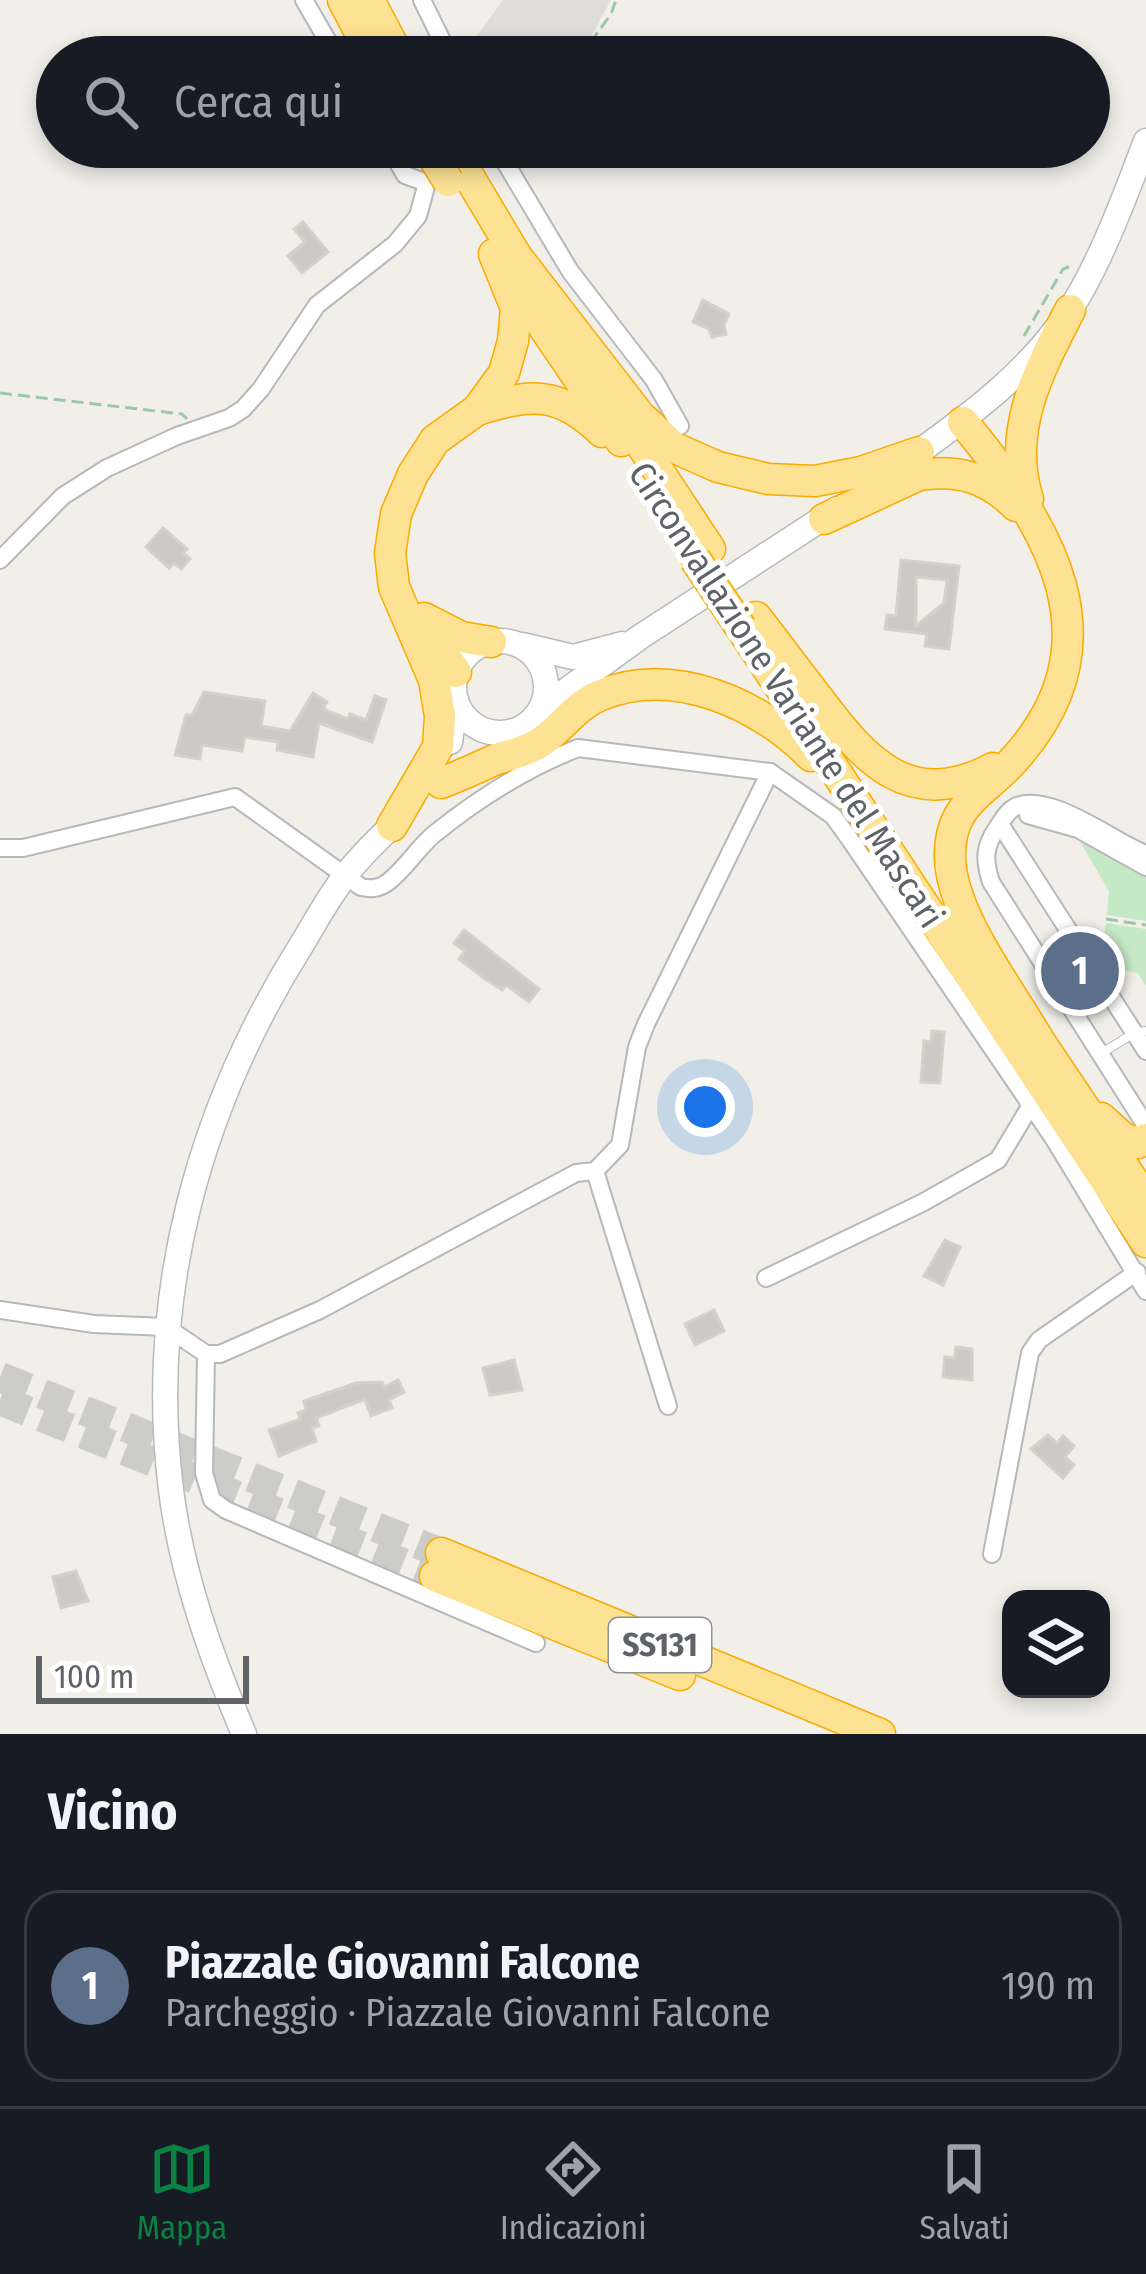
<!DOCTYPE html>
<html lang="it">
<head>
<meta charset="utf-8">
<style>
	:root { --surface:#171b24; --page:#242831; --text:#f1f3f6; --muted:#9ea1a6; --line:#363941; --accent:#0b8043 }
	body { margin:0; font-family:"Fira Sans Condensed",sans-serif; background:var(--page); color:var(--text) }
	.controls { position:absolute; right:36px; bottom:36px; display:grid; overflow:hidden; border-radius:24px; box-shadow:0 6px 18px #0003 }
	.controls button { width:108px; height:108px; display:grid; place-items:center; padding:0; border:0; border-bottom:3px solid var(--line); background:var(--surface); color:var(--text); font:60px sans-serif }
	.scale { position:absolute; left:36px; bottom:30px; width:213px; box-sizing:border-box; padding-left:12px; border:6px solid #5f6368; border-top:0; font-size:33px; line-height:42px; white-space:nowrap; color:#5f6368; -webkit-text-stroke:9px #fff; paint-order:stroke }
	.you { position:absolute; left:705px; top:1107px; width:42px; height:42px; margin:-30px; border:9px solid #fff; border-radius:50%; background:#1a73e8; box-shadow:0 0 0 18px #1a73e833 }
	.badge { display:grid; place-items:center; width:78px; height:78px; border-radius:50%; background:var(--accent); color:#fff; font-size:39px; font-weight:700 }
	.pin { position:absolute; translate:-50% -50%; border:6px solid #fff; box-shadow:0 3px 12px #0006 }
	.list { margin:0; padding:0; list-style:none }
	h2 { display:flex; justify-content:space-between; align-items:center; height:156px; margin:0; padding:0 48px; font-size:51px }
	h2 small { font-size:39px; font-weight:400; color:var(--muted) }
	.list li { display:grid; grid-template-columns:78px 1fr auto; gap:36px; align-items:center; box-sizing:border-box; height:192px; margin:0 24px 24px; padding:0 24px; border:3px solid var(--line); border-radius:36px }
	.list b { display:block; font-size:45px; white-space:nowrap }
	.list p { margin:0; font-size:39px; white-space:nowrap; color:var(--muted) }
	.list em { font-size:39px; font-style:normal; color:var(--muted) }
	.icon { flex:none; width:66px; height:66px; fill:none; stroke:currentColor; stroke-width:2; stroke-linecap:round; stroke-linejoin:round }
	.map { position:relative; flex:none; width:1146px; height:1734px; overflow:hidden }
	.search { position:absolute; background:var(--surface); box-shadow:0 6px 18px #0003; left:36px; right:36px; top:36px; height:132px; display:flex; align-items:center; gap:30px; box-sizing:border-box; padding:0 42px; border-radius:66px; color:var(--muted); font-size:45px }
	.sheet { height:372px; background:var(--surface) }
	nav { display:flex; justify-content:space-around; align-items:center; box-sizing:border-box; height:168px; border-top:3px solid var(--line); background:var(--surface); font-size:33px; color:var(--muted) }
	nav a { display:grid; justify-items:center; gap:6px }
	nav .on { color:var(--accent) }
	.map>svg:first-child { display:block }
</style>
</head>
<body>
<div class="map">
<svg width="1146" height="1734" viewBox="0 0 1146 1734">
	<rect width="100%" height="100%" fill="#f1efe8"/>
	<!-- industrial -->
	<polygon fill="#e0deda" points="503,0 611,0 587,44 573,57 462,57"/>
	<!-- green -->
	<g fill="#c5e8c5">
		<polygon points="1077,836 1146,871 1146,921 1107,915 1109,891"/>
		<polygon points="1106,923 1146,929 1146,986 1138,973 1116,969 1103,946"/>
	</g>
	<!-- building -->
	<g fill="#cccac5" stroke="#d6d1c6" stroke-width="3" fill-rule="evenodd">
		<polygon points="303,222 328,252 302,273 288,256 305,242 294,229"/>
		<polygon points="703,300 729,314 724,325 726,334 712,337 709,329 693,322"/>
		<polygon points="163,528 187,549 183,553 190,559 181,569 174,563 169,568 146,547"/>
		<path d="M901,560l58,6 -10,83 -24,-3 2,-12 -42,-5 2,-14 9,1zM916,577l31,3 -3,23 -28,23z"/>
		<polygon points="204,692 265,701 261,726 290,731 313,693 327,702 323,709 348,719 350,714 366,720 375,696 386,700 372,742 319,723 313,757 277,750 278,742 245,737 242,751 202,745 200,759 175,755 186,715 192,715"/>
		<polygon points="464,930 539,989 529,1002 506,985 502,990 485,979 459,959 465,951 454,943"/>
		<polygon points="932,1031 944,1032 940,1083 921,1082 924,1041 931,1042"/>
		<polygon points="945,1240 960,1247 943,1285 924,1276"/>
		<polygon points="714,1310 724,1331 695,1345 685,1324"/>
		<polygon points="956,1347 972,1349 972,1380 943,1377 945,1357 955,1358"/>
		<polygon points="514,1360 522,1390 490,1395 483,1368"/>
		<polygon points="398,1380 404,1392 389,1400 392,1408 371,1416 365,1399 316,1418 319,1426 312,1428 316,1441 279,1456 269,1430 301,1419 298,1413 306,1410 304,1401 356,1383 382,1382 384,1387"/>
		<polygon points="1048,1435 1057,1443 1063,1436 1074,1446 1065,1457 1074,1465 1063,1478 1031,1449"/>
		<polygon points="76,1571 88,1601 61,1608 53,1577"/>
	</g>
	<g fill="none" stroke-linecap="round" stroke-linejoin="round">
		<!-- highway-tunnel -->
		<g stroke="#ccccc8" stroke-width="30" stroke-dasharray="30 15" stroke-linecap="butt">
			<polyline points="0,1377 441,1553"/>
			<polyline points="0,1400 435,1576"/>
		</g>
		<defs>
			<polyline id="lane" points="1102,1053 1134,1033 1146,1031"/>
			<g id="street">
				<polyline points="304,0 337,57"/>
				<polyline points="422,0 450,57"/>
				<polyline points="389,147 405,175 427,183"/>
				<polyline points="496,147 570,271 654,380 680,426"/>
				<polyline points="0,560 63,496 107,468 177,436 229,418 243,409 261,389 317,305 395,244 418,216 427,183 473,147"/>
				<polyline points="1028,815 1078,829 1146,867"/>
				<polyline points="1000,824 1146,1051"/>
				<path d="M0,848h23l212,-51 126,90c10,2 18,2 27,-5 17,-13 29,-33 45,-47 43,-35 94,-67 145,-87l192,24 63,44 18,25 203,298 92,152"/>
				<path d="M1146,854c-31,-11 -97,-64 -131,-47 -8,4 -13,14 -18,21 -13,19 -13,32 -6,54l155,244"/>
				<polyline points="595,1171 668,1406"/>
				<polyline points="766,1278 922,1203 998,1160 1031,1105"/>
				<polyline points="0,1310 94,1324 166,1327 206,1354 220,1354 320,1310 576,1173 595,1171 620,1145 637,1047 646,1024 770,772"/>
				<polyline points="206,1354 204,1473 212,1500 226,1510 536,1643"/>
				<polyline points="992,1554 1030,1353 1039,1340 1137,1272"/>
			</g>
			<g id="secondary">
				<path d="M905,462c61,-44 122,-87 164,-151 30,-44 58,-120 77,-170"/>
				<circle cx="500" cy="687" r="46"/>
				<polyline points="522,645 573,657 622,644"/>
				<polyline points="542,708 640,637 837,509"/>
				<polyline points="450,742 456,700"/>
				<path d="M244,1734c-33,-78 -62,-158 -73,-244 -24,-194 27,-381 131,-546 14,-23 27,-48 44,-69 16,-22 38,-40 56,-60"/>
			</g>
			<g id="highway">
				<polyline points="343,0 373,57"/>
				<polyline points="369,0 399,57"/>
				<polyline points="465,170 521,264"/>
				<polyline points="510,248 640,416 675,448 718,467 768,479 815,481 861,472 919,452"/>
				<polyline points="513,282 621,441"/>
				<path d="M477,410c55,-17 82,-19 125,22"/>
				<polyline points="621,414 710,549"/>
				<path d="M963,422c85,103 160,220 49,340 -29,32 -63,42 -62,95 1,57 58,130 87,180"/>
				<path d="M1028,499c-22,-68 11,-129 42,-189"/>
				<path d="M824,519l95,-44c40,-6 69,3 97,31"/>
				<path d="M756,617c21,27 41,54 62,81 47,63 92,114 175,70"/>
				<polyline points="424,618 461,637 491,642"/>
				<polyline points="421,624 456,672"/>
				<polyline points="741,628 1146,1242"/>
				<path d="M441,783c18,-7 34,-14 51,-22 14,-6 30,-8 44,-16 24,-13 37,-39 65,-50 73,-30 159,9 210,61"/>
				<polyline points="392,826 438,747 440,716 434,680 394,587 390,553 396,514 413,474 435,440 477,410 504,373 513,341 516,308 494,254"/>
				<polyline points="1026,1021 1146,1200"/>
				<polyline points="1101,1118 1123,1138 1138,1143 1146,1139"/>
				<polyline points="441,1553 880,1734"/>
				<polyline points="435,1576 680,1675"/>
			</g>
		</defs>
		<!-- lane casing -->
		<use href="#lane" stroke="#b5b8bc" stroke-width="10"/>
		<!-- street casing -->
		<use href="#street" stroke="#b5b8bc" stroke-width="20"/>
		<!-- secondary casing -->
		<use href="#secondary" stroke="#b6babf" stroke-width="27"/>
		<!-- highway casing -->
		<use href="#highway" stroke="#f9ab00" stroke-width="33"/>
		<!-- path -->
		<g stroke="#9cc7a9" stroke-width="3" stroke-dasharray="12 6" stroke-linecap="butt">
			<polyline points="580,57 611,14 616,0"/>
			<polyline points="1024,336 1063,269 1071,266"/>
			<polyline points="0,393 182,414 187,419"/>
			<polyline points="1106,919 1146,925"/>
		</g>
		<!-- lane -->
		<use href="#lane" stroke="#fff" stroke-width="8"/>
		<!-- street -->
		<use href="#street" stroke="#fff" stroke-width="16"/>
		<!-- secondary -->
		<use href="#secondary" stroke="#fff" stroke-width="24"/>
		<!-- highway -->
		<use href="#highway" stroke="#fde293" stroke-width="30"/>
		<defs>
			<g id="highway-bridge">
				<polyline points="429,150 448,181"/>
				<polyline points="695,559 741,628"/>
			</g>
		</defs>
		<!-- highway-bridge casing -->
		<use href="#highway-bridge" stroke="#f9ab00" stroke-width="33" stroke-linecap="butt"/>
		<!-- highway-bridge -->
		<use href="#highway-bridge" stroke="#fde293" stroke-width="30"/>
	</g>
	<g text-anchor="middle" dominant-baseline="central" stroke-width="10" stroke-linejoin="round" paint-order="stroke">
		<!-- shield labels -->
		<rect fill="#fff" stroke="#8f9295" stroke-width="3" x="609" y="1618" width="102" height="54" rx="9"/>
		<g font-size="33" font-weight="bold" fill="#5f6368">
			<text x="660" y="1645">SS131</text>
		</g>
		<!-- street labels -->
		<g font-size="36" fill="#5f6368" stroke="#fff">
			<text transform="translate(786 695) rotate(57)">Circonvallazione Variante del Mascari</text>
		</g>
	</g>
</svg>
<div class="controls">
<button><svg class="icon" aria-label="layers" viewBox="0 0 24 24"><path d="M12 4l9 5-9 5-9-5zM3 14l9 5 9-5"/></svg></button>
</div>
<div class="scale">100 m</div>
<div class="you"></div>
<div class="pin badge" style="left:1080px;top:971px;background:#5c6f8a">1</div>
<div class="search"><svg class="icon" aria-label="search" viewBox="0 0 24 24"><circle cx="10" cy="10" r="6"/><path d="M15 15l6 6"/></svg>Cerca qui</div>
</div>
<section class="sheet">
<h2>Vicino<small></small></h2>
<ul class="list">
<li><span class="badge" style="background:#5c6f8a">1</span><div><b>Piazzale Giovanni Falcone</b><p>Parcheggio · Piazzale Giovanni Falcone</p></div><em>190 m</em></li>
</ul>
</section>
<nav>
<a class="on"><svg class="icon" aria-label="map" viewBox="0 0 24 24"><path d="M3 6l6-2 6 2 6-2v14l-6 2-6-2-6 2zM9 4v14M15 6v14"/></svg>Mappa</a>
<a><svg class="icon" aria-label="directions" viewBox="0 0 24 24"><path d="M12 3l9 9-9 9-9-9zM9 14v-3h6M13 9l2 2-2 2"/></svg>Indicazioni</a>
<a><svg class="icon" aria-label="saved" viewBox="0 0 24 24"><path d="M7 4h10v16l-5-4-5 4z"/></svg>Salvati</a>
</nav>
</body>
</html>
